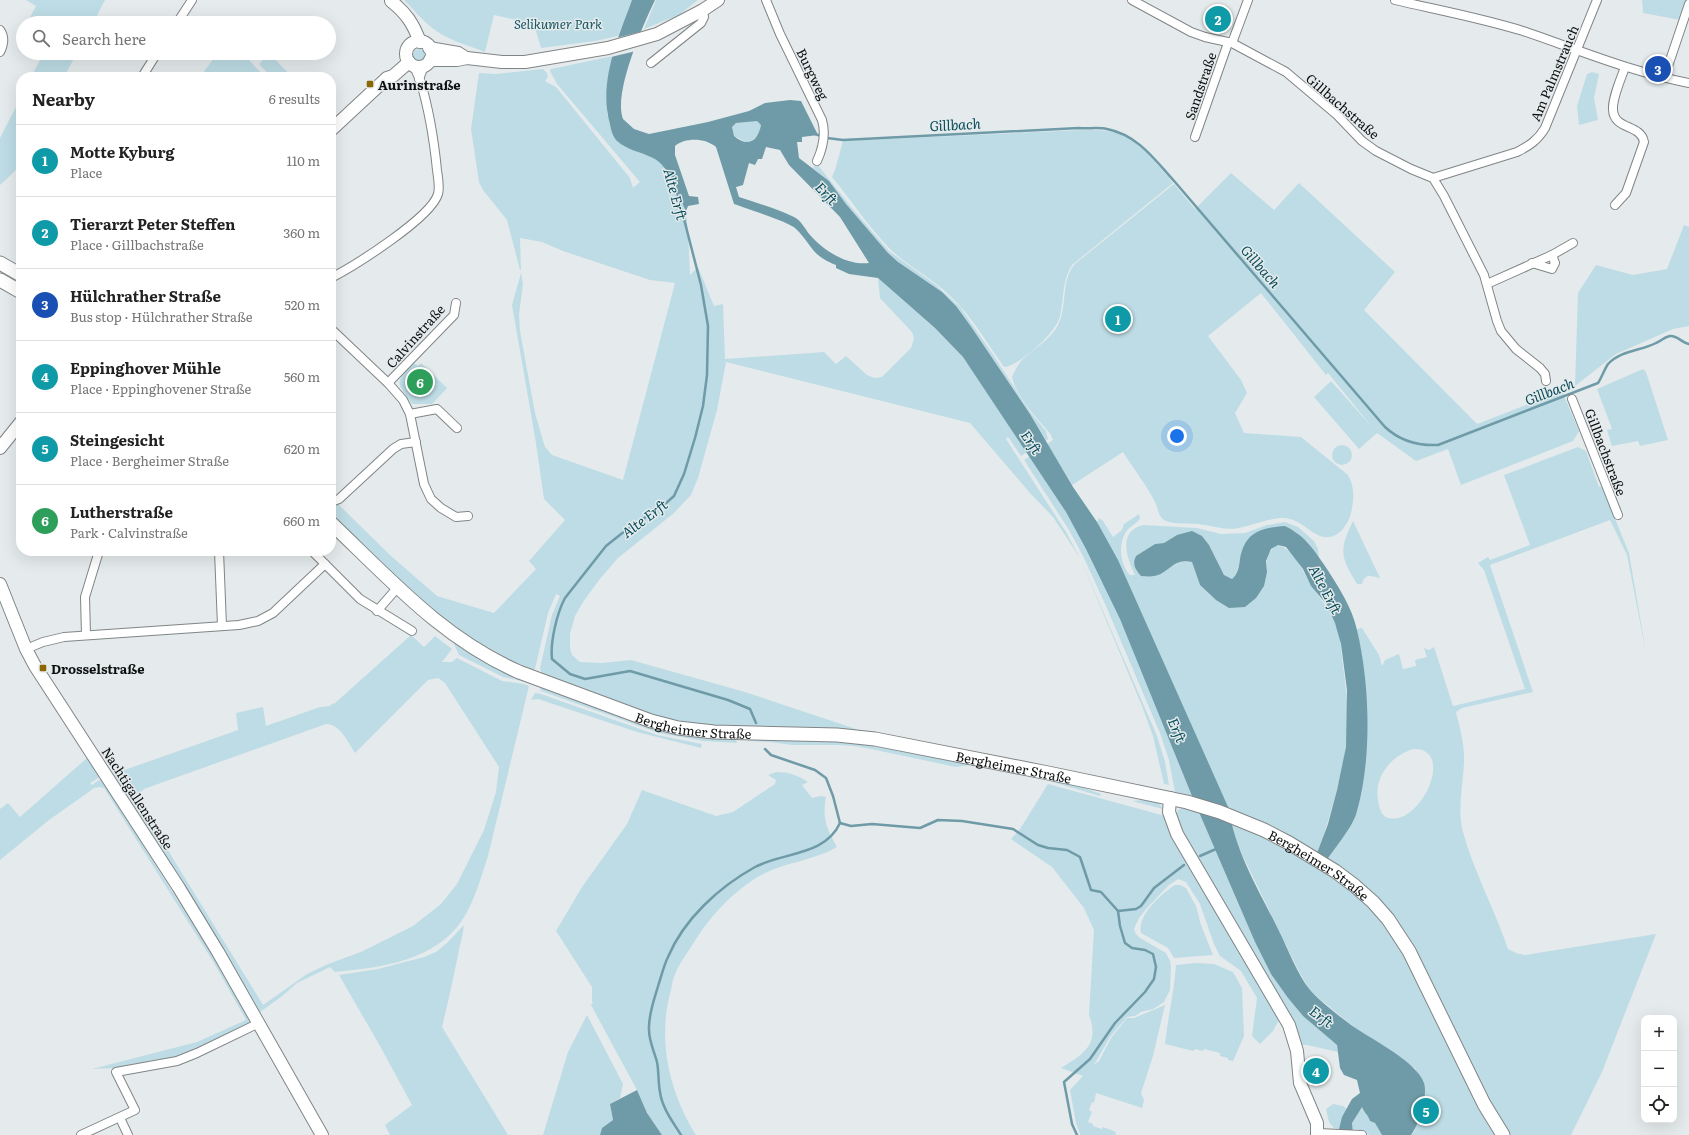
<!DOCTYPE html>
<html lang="en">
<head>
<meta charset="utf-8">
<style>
	:root { --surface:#fff; --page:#f6f6f6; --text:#222; --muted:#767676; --line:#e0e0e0; --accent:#8a6604 }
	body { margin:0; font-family:Literata,serif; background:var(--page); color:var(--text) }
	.controls { position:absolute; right:12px; bottom:12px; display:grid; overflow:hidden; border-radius:8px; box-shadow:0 4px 16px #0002 }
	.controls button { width:36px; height:36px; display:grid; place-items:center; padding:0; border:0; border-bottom:1px solid var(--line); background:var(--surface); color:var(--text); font:20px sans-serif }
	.you { position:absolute; left:1177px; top:436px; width:14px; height:14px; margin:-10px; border:3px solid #fff; border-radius:50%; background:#1a73e8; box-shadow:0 0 0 6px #1a73e833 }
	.badge { display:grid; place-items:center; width:26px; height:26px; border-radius:50%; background:var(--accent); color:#fff; font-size:13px; font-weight:700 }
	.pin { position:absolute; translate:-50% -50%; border:2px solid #fff; box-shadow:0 1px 4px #0006 }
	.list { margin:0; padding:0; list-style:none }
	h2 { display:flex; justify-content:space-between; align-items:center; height:52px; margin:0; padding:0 16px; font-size:17px }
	h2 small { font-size:13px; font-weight:400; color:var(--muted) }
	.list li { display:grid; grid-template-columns:26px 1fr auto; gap:12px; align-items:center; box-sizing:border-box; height:72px; padding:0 16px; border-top:1px solid var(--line) }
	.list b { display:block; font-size:15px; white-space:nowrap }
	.list p { margin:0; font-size:13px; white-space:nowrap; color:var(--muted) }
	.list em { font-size:13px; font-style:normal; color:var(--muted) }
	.icon { flex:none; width:22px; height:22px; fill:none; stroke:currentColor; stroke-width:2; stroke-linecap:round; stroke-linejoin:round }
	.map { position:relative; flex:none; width:1689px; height:1135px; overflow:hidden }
	.search { position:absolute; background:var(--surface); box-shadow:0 4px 16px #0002; left:16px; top:16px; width:320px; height:44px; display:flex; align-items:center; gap:10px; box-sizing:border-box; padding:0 14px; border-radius:22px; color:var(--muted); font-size:15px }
	.panel { position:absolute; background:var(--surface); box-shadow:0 4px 16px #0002; left:16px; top:72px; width:320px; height:484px; border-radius:16px }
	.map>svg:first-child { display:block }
</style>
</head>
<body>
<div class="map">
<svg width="1689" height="1135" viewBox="0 0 1689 1135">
	<rect width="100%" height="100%" fill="#e5ebec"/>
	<!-- green -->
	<g fill="#bedce5" fill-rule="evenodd">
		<polygon points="26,0 105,0 93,23 27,23 36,6"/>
		<path d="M404,0h228l-14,36 -23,5 -54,7 -7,-24 -40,-9 -9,37c-15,-6 -31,-10 -44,-18 -14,-8 -25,-22 -37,-34z"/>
		<polygon points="656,0 698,0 679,15 644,29"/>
		<polygon points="1642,0 1687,0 1680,20 1643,13"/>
		<circle cx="419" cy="55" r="6"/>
		<polygon points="44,53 77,53 64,77 31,77"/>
		<polygon points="218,53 242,53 265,77 200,77"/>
		<polygon points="270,54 291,76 290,77 271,77 259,64"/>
		<polygon points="613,56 609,74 607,114 633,150 654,158 664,166 686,211 688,231 690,275 698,267 714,306 723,304 725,359 824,352 836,364 846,356 867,375 874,378 882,377 911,348 914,338 912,332 880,298 878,278 935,328 963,357 1027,452 1021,456 1008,437 1006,439 1066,532 1080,558 1157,736 1165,762 1169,785 1164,784 1153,736 1142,706 1080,558 1053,517 1030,493 970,423 726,362 717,410 698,478 691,495 674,513 618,558 599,580 583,602 575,616 570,634 570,648 572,655 580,662 601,663 631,660 745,692 865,732 762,730 666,721 542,674 540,668 552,615 560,596 556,594 548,613 535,669 532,671 488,651 427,607 331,518 331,505 338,504 390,555 437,596 494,613 536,569 529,561 565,520 544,499 535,437 512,305 521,273 523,284 519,314 520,331 535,413 545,447 552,455 623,480 675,283 650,280 563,251 542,242 520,238 521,270 520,270 507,220 483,190 479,182 471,129 479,73 495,74 543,69 547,73 548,77 545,81 556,87 630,178 633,188 640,182 557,84 550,71 551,69"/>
		<polygon points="1592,72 1599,74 1594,98 1598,120 1579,125 1577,106 1587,74"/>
		<polygon points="21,97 21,159 15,171 0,185 0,138"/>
		<polygon points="747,121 757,121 761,125 759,135 748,143 734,136 732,127 736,123"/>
		<path d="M1083,130c10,0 21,0 31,2 25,6 43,32 59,51l-101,82c-10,15 -8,34 -12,51 -4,17 -37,46 -54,51h-2c-17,-24 -33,-52 -55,-72 -18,-18 -42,-29 -60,-47 -21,-22 -38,-48 -57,-71l3,-7 8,-29z"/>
		<polygon points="817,164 852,208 889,251 936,285 960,307 992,353 1031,413 1046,431 1048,439 1046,441 1030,414 972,328 888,253 846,204 829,181 813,168"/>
		<path d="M1231,173l43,37 25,-27 96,89 -31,38 113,114 85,-33 17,40 -6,10 -112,44 -13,-36 -32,12 -39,-28 -18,16 -45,-52 17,-16 41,46 -44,-54 -2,2 -65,-82 -53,43 33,44 6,13 -12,20 9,20 57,4 47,38c7,12 6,25 3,38 -4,16 -18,31 -35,21 -11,-6 -18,-15 -32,-16 -15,0 -30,7 -45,10 -14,3 -28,-3 -42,-4 -9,-1 -25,1 -33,-4 -5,-3 -6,-10 -8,-16 -8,-17 -23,-36 -33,-52l-51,33 -25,-41 6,-4c-2,-7 -8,-12 -13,-18 -9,-10 -26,-32 -28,-45 3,-6 6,-13 11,-18 12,-11 28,-20 35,-34 10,-19 2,-46 18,-62l98,-79 21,25z"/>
		<polygon points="1684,225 1689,227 1689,326 1673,329 1616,354 1575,386 1578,293 1596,265 1633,275 1667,269"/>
		<path d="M414,363l4,3 3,-3 26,25 -15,16h-20c-16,-23 -18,-21 2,-41z"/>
		<polygon points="1643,369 1646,372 1668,440 1640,446 1638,441 1612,446 1607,430 1612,429 1597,389"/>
		<circle cx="1342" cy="455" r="10"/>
		<path d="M1578,447l8,4 13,36h3l27,66 18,105 -20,-103 -17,-35 -120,45 43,127 -71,16 -6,4c4,17 9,33 8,51 -1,23 -7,46 -1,69 11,40 32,78 45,117l8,4 9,2 131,-21 -54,138 -31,63h-62l-9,-13 -87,-173 -86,-89 19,-27 21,-106 -3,-57 -7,-41 5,-1 17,27 3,11 3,-6 14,-6 4,15 13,-3 -1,-6 12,-3 -3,-9 5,2 5,-3 19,59 72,-17 -41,-119 -6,-7 10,-6 2,3 40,-15 -26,-70zM1413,749c3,0 6,0 9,1 29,10 -4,75 -33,68 -6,-1 -9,-7 -10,-13 -7,-26 10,-48 34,-56z"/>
		<path d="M1030,456c12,19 25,37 36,56 53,89 87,189 126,284l-17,-4 -6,-32 -9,-27 -54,-127 -23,-50 -14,-26 -45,-70z"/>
		<path d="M1139,514l1,5c-4,5 -11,8 -14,13 -8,13 -6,32 4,43h5c-8,-17 -18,-43 8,-50l54,3 24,6 24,-1 22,-8 18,-3 13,5 16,14 4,8 1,8 -12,-16 -44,-12c-10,6 -19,23 -23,33 -3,7 -2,12 -8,17l-8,-4 -15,-30 -7,-9 -25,-1 -13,8 -9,1 -20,13 -1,8 30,7c9,-7 16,-12 28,-10l8,23 16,15 51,-28c-1,-12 0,-21 11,-27 18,6 24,26 34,41 7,12 17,22 23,36 6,14 6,29 8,44 4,27 6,52 3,79 0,9 -3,18 -5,27 -6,28 -14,54 -24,81l-88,-44 -107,-238 -25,-49 2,-4 4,3 10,16 9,-7 2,-6z"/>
		<path d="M1353,521l27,57c-7,-1 -15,-6 -18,6h-5c-17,-28 -18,-34 -4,-63z"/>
		<polygon points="399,597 530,681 530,683 503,677 459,655 453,642 423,619"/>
		<path d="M411,635l13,12 11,-11 17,13 -10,13h10l5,-4 45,23 22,3 5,2 -41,170c-7,21 -13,44 -25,63 -29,43 -81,48 -128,53l-5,-5 -33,16 -16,14 -21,15 -36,-63 -111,-175 125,-44 -2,-17 27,-6 3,19 54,-19 10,-1 3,-3 1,1zM438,678l7,5 54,84 -3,25 -12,38 -27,54 -16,20 -28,22 -52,26 -33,12 -21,10 -44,31 -118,-192 -5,-10v-10l4,-4 182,-65c14,0 22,18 29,29l73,-73z"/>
		<polygon points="542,686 736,740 737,743 703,741 659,733 541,691 540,689"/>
		<polygon points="535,693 541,694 657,735 702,744 701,748 637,732 538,699 531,700"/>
		<polygon points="748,738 837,738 1040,776 1042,779 970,765 956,767 871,749 854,746 837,745 792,745 769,742 748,741"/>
		<polygon points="87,758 100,777 90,783 92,785 101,779 213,956 250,1021 249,1024 176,1058 118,1068 92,1069 197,1042 246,1020 214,963 104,788 100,787 94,788 83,796 49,820 0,860 0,809 8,803 20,817"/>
		<path d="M776,772c13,0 21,3 32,10l-6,3 10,13 9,-2 5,1c-4,22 1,32 11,50 -22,13 -50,15 -74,27 -29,16 -53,42 -70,70 -6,9 -13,19 -17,28 -3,6 -4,12 -5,18 -14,49 -2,102 25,145h-34l-15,-22 -10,-23 -46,-85 2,-3 -1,-1v-14l-36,-56 26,-44 45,-63 15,-34 74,26 17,-4 42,-28 1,-4 -8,-5z"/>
		<polygon points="1052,779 1061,780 1101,794 1100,796 1049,781"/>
		<path d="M1048,784l117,32 114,204 -6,11 -13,13 -8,-8 5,-38 -16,-27 -21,-15 -6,-12 -14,-40 -14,-22 -8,-3 -9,6 -22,23 -8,10 -5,11 2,5 4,4 26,15 4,8 1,6 -1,23 -6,12 -11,7 -12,3 -6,4 -8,1 -17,20 -16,28 5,-4 12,-23 16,-20h7l31,-13 -12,51 -12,37 3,7 -2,8 -46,-15 -2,10 -2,-1 -3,8 3,2 -4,10 5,2v2l9,3 1,-2 13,5 -1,3h-34l-1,-1 -4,-11 -6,-33 13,-14 -22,-8c23,-14 39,-24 28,-53l5,-85 -10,-22 -32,-41 -41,-28 9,-10z"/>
		<polygon points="1143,800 1158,802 1163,809 1132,801"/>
		<polygon points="1183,807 1199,812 1255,942 1271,974 1288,998 1303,1016 1337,1045 1338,1052 1307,1045 1298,1045 1196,861 1175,817 1178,810"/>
		<polygon points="1231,820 1261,834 1333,875 1369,905 1395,938 1498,1135 1411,1135 1415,1131 1416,1069 1354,1027 1310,991 1297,968 1237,844"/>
		<path d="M1175,885h5l6,3 10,18 5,19 12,30 -39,3 -6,-10 -27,-15c-4,-18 20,-39 34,-48z"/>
		<path d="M464,925c-1,10 -4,19 -6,30 -5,24 -10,48 -16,72l66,108h-118l-5,-10 27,-20 -32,-59 -41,-71 39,-6 46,-12 12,-5 11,-9z"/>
		<path d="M1196,963l18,1 19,8 9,16 2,48 -11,25 -5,-1v-2l-8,-2v-3l-16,-4 -1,2 -8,-2 -2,2 -28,-7c3,-27 9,-52 11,-79z"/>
		<polygon points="587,1015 623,1084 620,1098 610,1104 613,1120 602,1128 600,1135 543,1135 568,1052"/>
		<polygon points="1333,1104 1343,1106 1347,1109 1339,1129 1334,1128 1329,1122 1326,1109"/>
		<polygon points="1362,1106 1363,1111 1368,1114 1370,1121 1375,1123 1382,1135 1370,1135 1357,1129 1352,1129 1352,1123"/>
	</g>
	<!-- water -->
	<g fill="#6e9ba7" fill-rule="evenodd">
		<path d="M632,0h23c-12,25 -42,93 -32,119l11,10 15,5 59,-12 41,-11 16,-8 25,-3 11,1 17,34 -16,2v5h-5l2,16 30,23 17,23 42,49 10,9 44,30 14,14 16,22 58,86 43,73 24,35 21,38 111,249c6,43 31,83 50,122 10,20 18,43 31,59 8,10 34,30 44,37 19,13 63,35 70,56 4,13 -5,42 -13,52h-29l-7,-12 -5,-2c-2,-7 -6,-8 -8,-14l-10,16 1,12 -14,-6 3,-12 10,-18 8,-6 -3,-13 -13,-5 -4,-7 -3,-23 -34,-29 -15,-18 -17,-24 -16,-32 -63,-146 -72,-177 -34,-70 -20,-37 -103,-155 -28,-29 -57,-50 -29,-4 -13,-6v-3c-26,-10 -23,-20 -41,-37 -6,-6 -50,-20 -61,-24l-18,-57c-10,-9 -31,-10 -41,-1v9l14,41 9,1 1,7 -11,2 -2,5c-8,-16 -16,-45 -33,-53 -12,-6 -26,-8 -36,-17 -4,-4 -6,-11 -7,-17 -12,-41 8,-86 22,-124zM757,121l4,4c-3,16 -13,23 -27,11l-2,-9 4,-4zM766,147l14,3 9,15 51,52 29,46c-22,3 -46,-13 -59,-28 -5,-6 -9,-15 -16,-18 -17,-8 -37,-14 -55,-20l-3,-10 7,-2 6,-22 6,2 3,-6h4z"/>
		<path d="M1285,526c21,11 27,21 40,40 13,20 27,41 32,64 13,54 15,128 0,181 -4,16 -21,35 -30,49l-10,-7 11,-29 9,-34 9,-43 1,-57 -6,-46 -6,-21 -8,-18 -16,-19 -8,-17 -17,-22 -8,-2 -7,4 -5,12 1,11 -3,14 -8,12 -11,9 -16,1 -13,-8 -16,-15 -8,-23c-20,-4 -23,12 -38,14 -4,1 -9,0 -13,0 -6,-7 -9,-12 -5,-20l19,-12 9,-1 13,-8 15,-4 10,5 7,9 15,30 8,4c6,-5 7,-12 8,-20 5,-27 20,-31 45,-33z"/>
		<polygon points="637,1090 647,1113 662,1135 600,1135 602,1128 613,1120 610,1104"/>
	</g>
	<!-- pier -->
	<polygon fill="#e5ebec" points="643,31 636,51 611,57 616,38"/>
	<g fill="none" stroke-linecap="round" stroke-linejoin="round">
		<!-- stream -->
		<g stroke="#6e9ba7" stroke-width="2.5">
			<path d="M815,134l12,4 16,2 236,-12c9,1 19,-1 28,1 31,6 48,31 68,53l210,245c15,14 32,19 53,18l160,-62c4,-6 6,-13 10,-19 13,-14 33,-13 48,-21 5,-2 8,-6 14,-7 7,-1 12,7 19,8"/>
			<path d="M677,192l24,93 7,41 -1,49 -4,31 -8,32 -11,36 -10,22 -9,8 -44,30 -15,12 -41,52c-8,15 -15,44 -13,61l18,15 15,5 45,-8 98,29 22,9 6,14"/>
			<polyline points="765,749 771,755 815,770 826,778 833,796 840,823"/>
			<polyline points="840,823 851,826 872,824 920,828 938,820 962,821 1013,829 1038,845 1048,848 1067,850 1080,857 1091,890 1101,892 1118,911 1120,926 1125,943 1132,948 1145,950 1153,954 1156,967 1154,979 1145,992 1115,1023 1090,1059 1064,1082 1072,1124 1077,1135"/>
			<polyline points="1200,856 1216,849"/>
			<polyline points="1118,911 1136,909 1141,906 1154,888 1184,865"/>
			<path d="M681,1135c-8,-13 -19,-27 -21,-43 -2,-10 -1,-20 -3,-30 -3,-11 -9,-23 -8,-35 0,-15 6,-30 10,-44 3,-9 5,-18 9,-26 16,-38 51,-70 87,-90 28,-15 70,-11 85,-44"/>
		</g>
		<defs>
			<g id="street">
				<path d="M766,0l14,34 42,86c4,14 1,28 -5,41"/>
				<polyline points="1132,0 1191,32 1205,37 1232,43 1286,72 1337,115 1362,141 1376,151 1411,169 1433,178 1444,196 1484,275 1497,321 1501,331 1516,349 1540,368 1545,374 1546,381"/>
				<path d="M1395,0c43,10 86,18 128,31 56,19 108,41 166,52"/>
				<polyline points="177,23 192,0"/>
				<path d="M0,30c5,7 4,14 0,22"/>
				<polyline points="1232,43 1248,0"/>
				<polyline points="651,63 701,23 704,17 703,10"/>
				<polyline points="142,77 157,53"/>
				<polyline points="1664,78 1689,4"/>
				<polyline points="419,79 424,66"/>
				<polyline points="1195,137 1228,43"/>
				<path d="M1433,178l84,-26c12,-6 21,-12 28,-24l52,-128"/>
				<path d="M1615,205l11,-12 18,-51c-3,-18 -30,-12 -31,-32 -1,-12 8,-31 12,-43"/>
				<polyline points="1532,263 1552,269 1555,263 1552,255"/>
				<path d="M331,278c23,-12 100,-60 107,-84 2,-7 0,-16 -1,-24 -3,-30 -8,-61 -17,-90 -2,-4 -4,-9 -6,-14"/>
				<polyline points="1487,284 1552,255 1573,243"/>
				<polyline points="331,329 388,383 403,400 410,414 424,484 431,499 441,508 456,517 468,516"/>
				<polyline points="388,383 454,315 456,303"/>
				<polyline points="1572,399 1618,515"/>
				<polyline points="410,414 437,409 457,428"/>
				<polyline points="331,502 339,499 393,449 401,444 416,442"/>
				<polyline points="219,551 222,626"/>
				<polyline points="312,551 360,599 412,631"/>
				<polyline points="377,611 398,587"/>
				<polyline points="86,635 85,597 99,551"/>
				<polyline points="26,649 43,642 64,637 239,625 258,621 273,613 325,564"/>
				<polyline points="120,1118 128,1135"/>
				<polyline points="1318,1133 1362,1135"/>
				<polyline points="81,1135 135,1110 116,1072 177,1061 197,1053 259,1023"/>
			</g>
			<g id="secondary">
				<path d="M391,1c15,12 22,22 29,41"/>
				<circle cx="419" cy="54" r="13"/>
				<polyline points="429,48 458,53 463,56"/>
				<polyline points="430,60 457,60 467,58 502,62 525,62 608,48 657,34 703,10 718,0"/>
				<polyline points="331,130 387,78 393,76 409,62"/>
				<polyline points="0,448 21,422"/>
				<polyline points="0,584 26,649 35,666 179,888 218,952 322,1135"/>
				<polyline points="1170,798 1169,812 1177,834 1289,1025 1297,1051 1300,1083 1317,1123 1317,1135"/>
			</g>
			<g id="primary">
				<polyline points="0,263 21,275"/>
				<polyline points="0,280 21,292"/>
				<path id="s1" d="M331,523c60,57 111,115 188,149l132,49 27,7 36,4 123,3 38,4 173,34 139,29 33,10 44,18 25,13 46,28 20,15 18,16 15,17 21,32 75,153 19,31"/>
			</g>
		</defs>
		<!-- street casing -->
		<use href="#street" stroke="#808586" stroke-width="10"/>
		<!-- secondary casing -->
		<use href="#secondary" stroke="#808586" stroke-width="14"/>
		<!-- primary casing -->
		<use href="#primary" stroke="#808586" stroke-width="15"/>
		<!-- street -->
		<use href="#street" stroke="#fff" stroke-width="8"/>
		<!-- secondary -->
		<use href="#secondary" stroke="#fff" stroke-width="12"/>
		<!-- primary -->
		<use href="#primary" stroke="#fff" stroke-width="13"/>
	</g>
	<!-- markers -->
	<g fill="#8a6604" stroke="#e5ebec" stroke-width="1.5">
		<rect x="366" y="80" width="8" height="8" rx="2"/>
		<rect x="39" y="664" width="8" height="8" rx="2"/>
	</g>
	<g text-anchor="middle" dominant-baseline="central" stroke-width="3" stroke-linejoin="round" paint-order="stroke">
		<!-- park labels -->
		<g font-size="13" font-style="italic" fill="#175563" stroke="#e5ebec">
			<text x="558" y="23">Selikumer Park</text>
		</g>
		<!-- street labels -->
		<g font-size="13" fill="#0e1010" stroke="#e5ebec">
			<text transform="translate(1554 73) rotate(-67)">Am Palmstrauch</text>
			<text transform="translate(813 74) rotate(64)">Burgweg</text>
			<text transform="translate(1200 86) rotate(-71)">Sandstraße</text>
			<text transform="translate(1343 106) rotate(41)">Gillbachstraße</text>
			<text transform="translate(415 336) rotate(-48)">Calvinstraße</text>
			<text transform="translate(1606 452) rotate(69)">Gillbachstraße</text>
			<text stroke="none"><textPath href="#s1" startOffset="425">Bergheimer Straße</textPath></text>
			<text stroke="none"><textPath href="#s1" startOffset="749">Bergheimer Straße</textPath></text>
			<text transform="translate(138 798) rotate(57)">Nachtigallenstraße</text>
			<text stroke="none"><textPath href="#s1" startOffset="1073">Bergheimer Straße</textPath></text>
		</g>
		<!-- poi labels -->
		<g font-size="13" font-weight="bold" fill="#0e1010" stroke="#e5ebec" text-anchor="start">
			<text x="378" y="84">Aurinstraße</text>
			<text x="51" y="668">Drosselstraße</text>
		</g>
		<!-- water labels -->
		<g font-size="14" font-style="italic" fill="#084c5a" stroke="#e5ebec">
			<text transform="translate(955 124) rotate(-3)">Gillbach</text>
			<text transform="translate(827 193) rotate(47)">Erft</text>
			<text transform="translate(676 194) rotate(75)">Alte Erft</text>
			<text transform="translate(1261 266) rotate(49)">Gillbach</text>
			<text transform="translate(1549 391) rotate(-21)">Gillbach</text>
			<text transform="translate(1032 442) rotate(56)">Erft</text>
			<text transform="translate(644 518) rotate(-37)">Alte Erft</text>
			<text transform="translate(1326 589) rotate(62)">Alte Erft</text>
			<text transform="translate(1178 730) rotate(67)">Erft</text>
			<text transform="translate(1322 1016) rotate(37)">Erft</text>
		</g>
	</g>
</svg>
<div class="controls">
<button>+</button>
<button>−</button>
<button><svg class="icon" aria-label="locate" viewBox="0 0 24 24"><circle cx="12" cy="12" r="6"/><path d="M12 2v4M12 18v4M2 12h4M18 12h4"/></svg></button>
</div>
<div class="you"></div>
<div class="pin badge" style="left:1118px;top:319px;background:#0f9aa8">1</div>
<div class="pin badge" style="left:1218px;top:19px;background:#0f9aa8">2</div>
<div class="pin badge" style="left:1658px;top:69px;background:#1a4fb4">3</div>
<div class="pin badge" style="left:1316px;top:1071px;background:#0f9aa8">4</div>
<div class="pin badge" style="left:1426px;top:1111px;background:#0f9aa8">5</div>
<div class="pin badge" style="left:420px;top:382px;background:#2e9e5b">6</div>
<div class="search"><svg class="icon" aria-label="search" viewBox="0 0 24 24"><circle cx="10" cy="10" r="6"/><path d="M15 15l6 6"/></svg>Search here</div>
<section class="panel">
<h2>Nearby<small>6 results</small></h2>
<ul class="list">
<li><span class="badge" style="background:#0f9aa8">1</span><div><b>Motte Kyburg</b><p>Place</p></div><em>110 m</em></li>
<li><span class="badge" style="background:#0f9aa8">2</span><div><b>Tierarzt Peter Steffen</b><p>Place · Gillbachstraße</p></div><em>360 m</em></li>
<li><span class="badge" style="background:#1a4fb4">3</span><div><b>Hülchrather Straße</b><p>Bus stop · Hülchrather Straße</p></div><em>520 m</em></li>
<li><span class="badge" style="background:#0f9aa8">4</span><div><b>Eppinghover Mühle</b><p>Place · Eppinghovener Straße</p></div><em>560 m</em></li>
<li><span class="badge" style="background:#0f9aa8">5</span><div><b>Steingesicht</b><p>Place · Bergheimer Straße</p></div><em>620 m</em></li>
<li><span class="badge" style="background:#2e9e5b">6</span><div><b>Lutherstraße</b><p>Park · Calvinstraße</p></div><em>660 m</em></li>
</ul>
</section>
</div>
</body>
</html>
